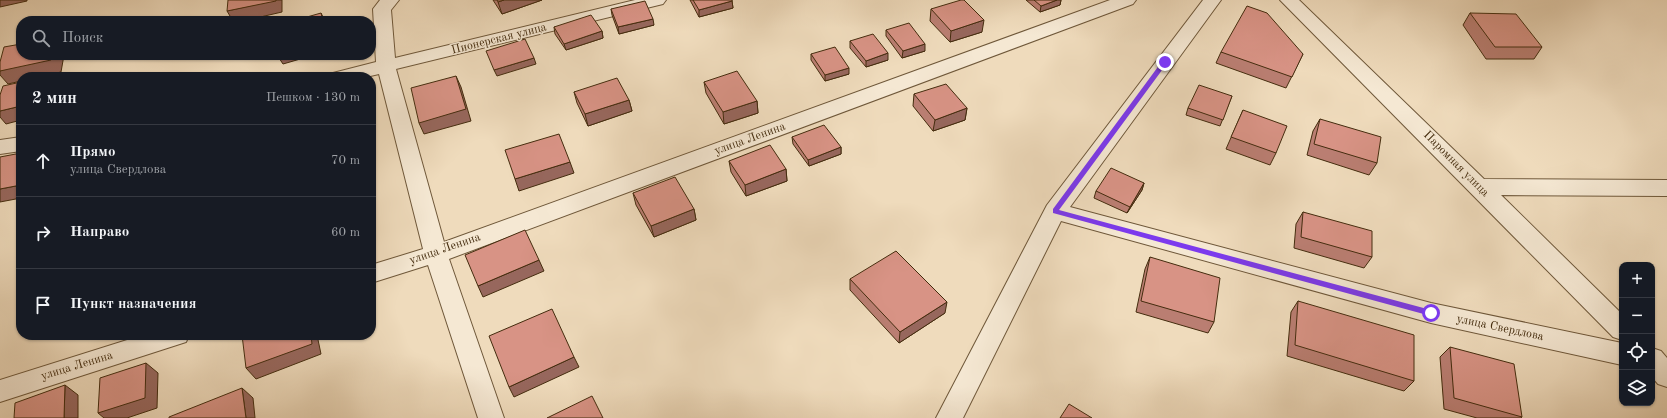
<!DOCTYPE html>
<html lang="ru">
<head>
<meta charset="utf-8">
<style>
	:root { --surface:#171b24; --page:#20242c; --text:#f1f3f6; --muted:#9ea1a6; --line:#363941 }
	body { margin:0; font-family:"Old Standard TT",serif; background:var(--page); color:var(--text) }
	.controls { position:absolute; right:12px; bottom:12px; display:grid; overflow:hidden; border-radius:8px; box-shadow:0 1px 3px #0004 }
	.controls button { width:36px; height:36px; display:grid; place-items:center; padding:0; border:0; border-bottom:1px solid var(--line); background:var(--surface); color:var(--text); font:20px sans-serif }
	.stop { position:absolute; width:12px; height:12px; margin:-9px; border:3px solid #7c3aed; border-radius:50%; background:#fff }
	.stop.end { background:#7c3aed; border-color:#fff; box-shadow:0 1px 4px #0008 }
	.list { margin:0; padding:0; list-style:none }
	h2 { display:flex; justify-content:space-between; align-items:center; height:52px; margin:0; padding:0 16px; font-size:17px }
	h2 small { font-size:13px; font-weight:400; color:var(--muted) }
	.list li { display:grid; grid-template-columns:26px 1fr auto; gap:12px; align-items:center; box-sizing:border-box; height:72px; padding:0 16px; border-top:1px solid var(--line) }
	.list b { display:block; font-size:15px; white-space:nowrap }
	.list p { margin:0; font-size:13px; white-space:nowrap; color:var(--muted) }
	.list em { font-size:13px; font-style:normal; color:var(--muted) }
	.icon { flex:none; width:22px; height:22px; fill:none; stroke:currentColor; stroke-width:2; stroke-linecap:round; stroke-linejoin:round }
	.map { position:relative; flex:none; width:1667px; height:418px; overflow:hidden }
	.search { position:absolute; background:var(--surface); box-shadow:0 1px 3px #0004; left:16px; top:16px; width:360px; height:44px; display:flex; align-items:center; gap:10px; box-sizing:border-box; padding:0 14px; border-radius:16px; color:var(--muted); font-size:15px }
	.panel { position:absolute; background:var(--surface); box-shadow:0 1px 3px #0004; left:16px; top:72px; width:360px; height:268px; border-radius:16px }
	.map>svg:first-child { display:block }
</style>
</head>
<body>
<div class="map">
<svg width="1667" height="418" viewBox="0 0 1667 418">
	<rect width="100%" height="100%" fill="#efdbbc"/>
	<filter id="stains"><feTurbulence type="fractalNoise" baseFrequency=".005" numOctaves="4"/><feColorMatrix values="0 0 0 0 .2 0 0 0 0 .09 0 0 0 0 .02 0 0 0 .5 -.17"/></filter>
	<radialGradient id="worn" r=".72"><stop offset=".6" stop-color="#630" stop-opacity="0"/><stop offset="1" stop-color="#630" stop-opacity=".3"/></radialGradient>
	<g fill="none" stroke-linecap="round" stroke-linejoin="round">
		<defs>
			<g id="street">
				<polygon points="380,0 399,0 391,10 395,58 635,0 666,0 663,4 396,69 444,242 1110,0 1136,0 1133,4 449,259 504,418 478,418 428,265 371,283 371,265 423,249 379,74 366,77 330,77 333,73 376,62 373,9"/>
				<polygon points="1203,0 1221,0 1070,207 1431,303 1622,343 1622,365 1431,323 1061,221 963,418 936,418 1047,205"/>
				<polygon points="1280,0 1299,0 1484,179 1667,180 1667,196 1501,195 1622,314 1622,340 1613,337"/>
				<polygon points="21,137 21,151 0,154 0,140"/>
				<polygon points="143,335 189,335 186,342 0,402 0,380"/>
				<polygon points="1652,348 1661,351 1667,358 1667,387 1658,384 1652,377"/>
			</g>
		</defs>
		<!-- street casing -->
		<use href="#street" stroke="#6f583a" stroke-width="2"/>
		<!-- street -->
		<use href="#street" fill="#f5e8d3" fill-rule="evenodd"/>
	</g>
	<!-- wall -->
	<g fill="#ba7e72" stroke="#442c0e">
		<polygon points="493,0 542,0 502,14"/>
		<polygon points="690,0 732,0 732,1 733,8 699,17"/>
		<polygon points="1026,0 1061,0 1060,5 1040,12"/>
		<polygon points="611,9 654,25 619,34 612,15"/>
		<polygon points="931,9 982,32 950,42 930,21"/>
		<polygon points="1470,13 1542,47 1534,59 1486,59 1463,25"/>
		<polygon points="554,27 602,31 603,38 566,50 555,34"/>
		<polygon points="886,30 925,51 902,58 886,36"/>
		<polygon points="850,41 888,60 866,67 850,48"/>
		<polygon points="1221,52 1303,54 1286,88 1216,63"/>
		<polygon points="811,54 849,74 825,81 811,60"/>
		<polygon points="704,82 757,101 758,113 724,124 706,93"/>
		<polygon points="574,92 629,100 632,111 588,126 577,103"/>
		<polygon points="914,94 967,108 965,120 933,131 913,106"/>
		<polygon points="1232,96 1220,126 1186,115 1188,108"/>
		<polygon points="1243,110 1276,153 1270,165 1226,149"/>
		<polygon points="1320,119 1377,163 1369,175 1307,155 1313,131"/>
		<polygon points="792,137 841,147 841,154 809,166 793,144"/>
		<polygon points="729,161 786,169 787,181 746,196 731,172"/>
		<polygon points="1144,183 1142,190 1127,213 1094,198 1096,191"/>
		<polygon points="633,193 694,209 696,220 654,237 636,205"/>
		<polygon points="1303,212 1372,257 1364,268 1294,248 1296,224"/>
		<polygon points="1150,257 1214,322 1208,333 1136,312 1145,269"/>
		<polygon points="850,279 945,313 899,343 850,290"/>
		<polygon points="1298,301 1414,381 1404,391 1287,356 1291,312"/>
		<polygon points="1450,347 1522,417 1521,418 1477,418 1444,409 1440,357"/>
	</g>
	<!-- shaded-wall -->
	<g fill="#97675d" stroke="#442c0e">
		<polygon points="0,0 27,0 27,1 0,7"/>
		<polygon points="276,0 282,0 282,12 243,21 233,21 227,11"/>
		<polygon points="504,0 542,0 502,14 498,2"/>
		<polygon points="1057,0 1061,0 1060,5 1040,12 1041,6"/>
		<polygon points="732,1 733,8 699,17 699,10"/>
		<polygon points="321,13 325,21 323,21"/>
		<polygon points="653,19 654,25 619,34 618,27"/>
		<polygon points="984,20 982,32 950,42 951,31"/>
		<polygon points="602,31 603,38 566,50 564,44"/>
		<polygon points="925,44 925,51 902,58 903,51"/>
		<polygon points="888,53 888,60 866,67 866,61"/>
		<polygon points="52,55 64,55 61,72 37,77 21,77 21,81 8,84 0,75 0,71"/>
		<polygon points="277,55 314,55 283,64"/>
		<polygon points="534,58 536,64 497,76 494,70"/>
		<polygon points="849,68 849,74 825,81 825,75"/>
		<polygon points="64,73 67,77 63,77"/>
		<polygon points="456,76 461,87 471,121 424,134 419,123"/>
		<polygon points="629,100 632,111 588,126 585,114"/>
		<polygon points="757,101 758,113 724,124 723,112"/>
		<polygon points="21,106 21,120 6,124 0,117 0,111"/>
		<polygon points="967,108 965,120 933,131 935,120"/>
		<polygon points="841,147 841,154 809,166 808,160"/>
		<polygon points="570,162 574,173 519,191 515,179"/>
		<polygon points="786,169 787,181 746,196 745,185"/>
		<polygon points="1144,183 1142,190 1127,213 1130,207"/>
		<polygon points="21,185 21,198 0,202 0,189"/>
		<polygon points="694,209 696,220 654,237 651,226"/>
		<polygon points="539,260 544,271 483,297 478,286"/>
		<polygon points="947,302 945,313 899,343 900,332"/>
		<polygon points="311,335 317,335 321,354 256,379 246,368"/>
		<polygon points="574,357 579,367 514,397 509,387"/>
		<polygon points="146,363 158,373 157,408 127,418 104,418 98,413"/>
		<polygon points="65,385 78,395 78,418 64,418"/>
		<polygon points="242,388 253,398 255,418 246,418"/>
	</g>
	<!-- building -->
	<g fill="#d89385" stroke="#442c0e">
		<polygon points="228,0 276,0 276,1 227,11"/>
		<polygon points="497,0 504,0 498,2"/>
		<polygon points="693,0 732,0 732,1 699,10"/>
		<polygon points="961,0 964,0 984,20 951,31 931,9"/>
		<polygon points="1034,0 1057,0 1041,6"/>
		<polygon points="645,1 653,19 618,27 611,9"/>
		<polygon points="1247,6 1267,13 1303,54 1292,77 1221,52"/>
		<polygon points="321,13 323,21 293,21"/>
		<polygon points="1470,13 1516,14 1542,47 1495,47"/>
		<polygon points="591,15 602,31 564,44 554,27"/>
		<polygon points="909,23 925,44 903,51 886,30"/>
		<polygon points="873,34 888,53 866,61 850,41"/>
		<polygon points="525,39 534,58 494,70 486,51"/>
		<polygon points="21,44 21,55 52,55 51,60 0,71 0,62 4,47"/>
		<polygon points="835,47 849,68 825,75 811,54"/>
		<polygon points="737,71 757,101 723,112 704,82"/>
		<polygon points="64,73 63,77 44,77"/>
		<polygon points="456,76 466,109 419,123 411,88"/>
		<polygon points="617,78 629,100 585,114 574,92"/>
		<polygon points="21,82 21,106 0,111 0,95 3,86"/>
		<polygon points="946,84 967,108 935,120 914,94"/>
		<polygon points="1199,85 1232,96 1223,120 1188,108"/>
		<polygon points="1243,110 1287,126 1276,153 1231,137"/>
		<polygon points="1320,119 1381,137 1377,163 1314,144"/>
		<polygon points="824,125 841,147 808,160 792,137"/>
		<polygon points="559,134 570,162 515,179 505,150"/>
		<polygon points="770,145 786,169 745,185 729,161"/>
		<polygon points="21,153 21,185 0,189 0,157"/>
		<polygon points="1111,168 1144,183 1130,207 1096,191"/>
		<polygon points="675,177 694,209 651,226 633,193"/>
		<polygon points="1303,212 1372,231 1372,257 1301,237"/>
		<polygon points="525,230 539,260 478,286 465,255"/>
		<polygon points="896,251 947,302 900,332 850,279"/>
		<polygon points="1150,257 1220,278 1214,322 1141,301"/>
		<polygon points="1298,301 1414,335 1414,381 1295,345"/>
		<polygon points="552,309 574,357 509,387 489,336"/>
		<polygon points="242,335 311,335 312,344 246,368"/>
		<polygon points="1450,347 1514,364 1522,417 1454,398"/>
		<polygon points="146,363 145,398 98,413 100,378"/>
		<polygon points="65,385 64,418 14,418 15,403"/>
		<polygon points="242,388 246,418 169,418 169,417"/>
		<polygon points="592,396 603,418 547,418"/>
		<polygon points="1069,404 1092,418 1060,418"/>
	</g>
	<!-- route -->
	<polygon fill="#7c3aed" points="1163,60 1168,62 1059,210 1431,310 1434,311 1434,315 1431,316 1053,213 1053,209"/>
	<g text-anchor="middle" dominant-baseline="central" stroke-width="3" stroke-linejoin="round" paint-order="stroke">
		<!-- street labels -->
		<g font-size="12" fill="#442c0e" stroke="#f5e8d3">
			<text transform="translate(499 39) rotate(-14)">Пионерская улица</text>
			<text transform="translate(750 139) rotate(-20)">улица Ленина</text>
			<text transform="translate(1456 164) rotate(45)">Паромная улица</text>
			<text transform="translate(445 249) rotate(-19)">улица Ленина</text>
			<text transform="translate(1500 328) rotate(12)">улица Свердлова</text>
			<text transform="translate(77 366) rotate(-17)">улица Ленина</text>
		</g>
	</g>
	<rect width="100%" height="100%" filter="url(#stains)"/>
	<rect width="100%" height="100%" fill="url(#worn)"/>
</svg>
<div class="controls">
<button>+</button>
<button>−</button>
<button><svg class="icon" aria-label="locate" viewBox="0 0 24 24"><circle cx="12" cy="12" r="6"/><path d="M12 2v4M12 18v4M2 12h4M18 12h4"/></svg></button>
<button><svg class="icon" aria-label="layers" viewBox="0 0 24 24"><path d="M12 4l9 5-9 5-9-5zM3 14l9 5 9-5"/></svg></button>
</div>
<div class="stop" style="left:1431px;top:313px"></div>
<div class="stop end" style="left:1165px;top:62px"></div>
<div class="search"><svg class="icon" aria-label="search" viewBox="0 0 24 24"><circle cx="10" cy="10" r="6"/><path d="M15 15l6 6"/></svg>Поиск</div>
<section class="panel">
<h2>2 мин<small>Пешком · 130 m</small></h2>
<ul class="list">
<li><svg class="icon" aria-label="ahead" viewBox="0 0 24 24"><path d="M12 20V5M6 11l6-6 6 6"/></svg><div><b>Прямо</b><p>улица Свердлова</p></div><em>70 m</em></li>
<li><svg class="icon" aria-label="right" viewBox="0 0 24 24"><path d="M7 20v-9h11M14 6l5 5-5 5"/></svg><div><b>Направо</b></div><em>60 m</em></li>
<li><svg class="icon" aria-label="arrive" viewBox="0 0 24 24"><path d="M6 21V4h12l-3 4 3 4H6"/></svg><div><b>Пункт назначения</b></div></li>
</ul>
</section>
</div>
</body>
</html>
